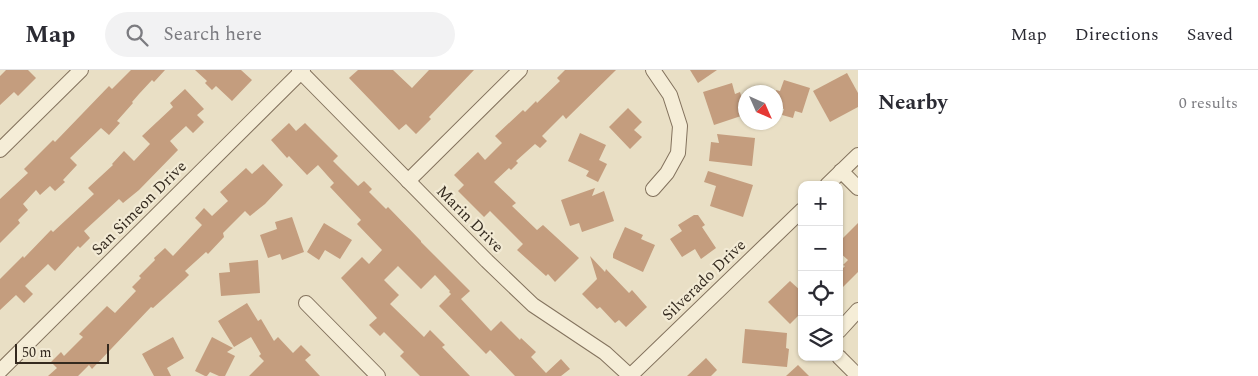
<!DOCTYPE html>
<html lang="en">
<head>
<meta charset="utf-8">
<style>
	:root { --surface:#fff; --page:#f2f2f3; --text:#2b2b33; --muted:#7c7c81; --line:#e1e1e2 }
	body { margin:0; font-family:Spectral,serif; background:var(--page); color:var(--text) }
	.controls { position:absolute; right:15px; bottom:15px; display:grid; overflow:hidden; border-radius:10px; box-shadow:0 1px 4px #0004 }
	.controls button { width:45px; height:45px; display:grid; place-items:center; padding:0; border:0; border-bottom:1px solid var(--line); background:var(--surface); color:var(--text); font:25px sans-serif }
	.compass { position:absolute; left:738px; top:15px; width:45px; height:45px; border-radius:50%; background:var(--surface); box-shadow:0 1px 4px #0004; rotate:135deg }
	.scale { position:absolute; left:15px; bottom:12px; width:94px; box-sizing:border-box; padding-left:5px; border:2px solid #342a1f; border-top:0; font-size:14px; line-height:18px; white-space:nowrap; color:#342a1f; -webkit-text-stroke:4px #f2ead4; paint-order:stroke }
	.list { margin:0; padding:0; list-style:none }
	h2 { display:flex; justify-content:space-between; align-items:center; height:65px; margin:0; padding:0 20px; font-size:21px }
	h2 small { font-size:16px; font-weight:400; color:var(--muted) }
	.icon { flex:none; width:28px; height:28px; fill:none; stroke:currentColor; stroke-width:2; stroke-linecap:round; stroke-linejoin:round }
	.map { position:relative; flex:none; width:858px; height:306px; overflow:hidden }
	header { display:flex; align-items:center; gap:30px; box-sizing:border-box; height:70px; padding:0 25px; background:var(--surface); border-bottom:1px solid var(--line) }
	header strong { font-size:24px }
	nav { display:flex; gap:28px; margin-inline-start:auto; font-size:18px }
	.search { width:350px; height:45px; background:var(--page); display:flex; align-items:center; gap:12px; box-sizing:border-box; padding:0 18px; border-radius:28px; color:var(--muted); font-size:19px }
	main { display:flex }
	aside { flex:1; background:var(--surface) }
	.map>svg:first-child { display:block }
</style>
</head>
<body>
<header>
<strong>Map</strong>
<div class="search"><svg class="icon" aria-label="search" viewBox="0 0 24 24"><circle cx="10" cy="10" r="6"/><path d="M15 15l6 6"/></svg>Search here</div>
<nav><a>Map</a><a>Directions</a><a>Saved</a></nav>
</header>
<main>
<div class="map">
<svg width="858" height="306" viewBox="0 0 858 306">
	<rect width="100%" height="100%" fill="#e9dfc5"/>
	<!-- building -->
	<g fill="#c49d7e">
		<polygon points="6,0 28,0 36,8 18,26 14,22 0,35 0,6"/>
		<polygon points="131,0 165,0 154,12 152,10 139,24 132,32 133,33 117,51 120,53 109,65 101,58 70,88 77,95 63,110 65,112 55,121 50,116 40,125 36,120 23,134 28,140 18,150 20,153 0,173 0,129 28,103 24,99 53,70 55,72 109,16 112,19"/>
		<polygon points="195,0 241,0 252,10 232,31 216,16 212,20 205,13 207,11"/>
		<polygon points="358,0 393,0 412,18 429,0 474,0 429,47 431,49 416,64 406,54 399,60 349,8"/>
		<polygon points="565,0 616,0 566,49 563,45 542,66 547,71 540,78 535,74 516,91 518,93 511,100 509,98 494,112 516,133 512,136 537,160 543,155 579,188 555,212 548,204 546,206 517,180 523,174 490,141 484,147 458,121 464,115 454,105 478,82 485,90 502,73 495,66 523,40 525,42 536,31 537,33 560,11 557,8"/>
		<polygon points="690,0 717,0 698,13"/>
		<polygon points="847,3 858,23 858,37 830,52 813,21"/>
		<polygon points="784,10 810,18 802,43 795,41 793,48 782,45 784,39 776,36 776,20 780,21"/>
		<polygon points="732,13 735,24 740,22 744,35 739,37 741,46 714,55 703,22"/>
		<polygon points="185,19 204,39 197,45 204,52 193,63 186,56 170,71 178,80 139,120 123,133 119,129 84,161 90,168 80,178 78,176 55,201 48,194 25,216 33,224 24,233 16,225 0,240 0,209 23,186 24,188 51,160 53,162 94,124 88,118 113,95 112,94 124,81 134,91 150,74 142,66 173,37 170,33"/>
		<polygon points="628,38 642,52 634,60 642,67 630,79 609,57"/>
		<polygon points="289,53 296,61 305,53 338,86 333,91 358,116 364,111 372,119 369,122 386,139 388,137 421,171 421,172 470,221 461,229 491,261 501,251 520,270 521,268 536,282 531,287 546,303 561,289 570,299 561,306 515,306 490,280 486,284 439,236 451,224 449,222 450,221 435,205 421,219 398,196 384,210 399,225 390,234 424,267 430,260 445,275 442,277 470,306 420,306 400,286 404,282 384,262 380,266 369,255 377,248 341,208 362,187 369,194 382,180 357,154 361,150 330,117 334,113 318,95 307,105 289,86 287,88 271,70"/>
		<polygon points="580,63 606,75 599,90 607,94 598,112 586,106 589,101 568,91"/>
		<polygon points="717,64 755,68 752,96 709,91 711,72 719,73"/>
		<polygon points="263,94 283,115 265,134 250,146 245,141 223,163 224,167 208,184 206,182 185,201 189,205 185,209 153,238 151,237 92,299 89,295 78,306 48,306 57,298 51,292 61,282 64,286 83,267 79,264 107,236 115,243 136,221 132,217 141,208 139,206 155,190 154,188 165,178 173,186 202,155 195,148 204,138 212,146 228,131 220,122 246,98 252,104"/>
		<polygon points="708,101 753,115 743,147 710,136 716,116 704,112"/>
		<polygon points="595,118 592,126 604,121 614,151 582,162 579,153 570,156 561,130"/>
		<polygon points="694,145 698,145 705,155 702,157 716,178 701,189 695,179 682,187 670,169 682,161 678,155"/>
		<polygon points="292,147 304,182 282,190 280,184 268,188 260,165 277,159 275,152"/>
		<polygon points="324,153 352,170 340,189 325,180 319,190 307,182"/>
		<polygon points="858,153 858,202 839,221 839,202 845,196 843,195 848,190 839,182 839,172"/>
		<polygon points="625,157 643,165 641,169 655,175 643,202 613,188 613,184"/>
		<polygon points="590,186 605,202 606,199 629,223 632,220 647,237 626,257 619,250 615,253 600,237 597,239 582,224 597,209"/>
		<polygon points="258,190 260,223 221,226 219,203 230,202 229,193"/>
		<polygon points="790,211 802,222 802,242 790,254 768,232"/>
		<polygon points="247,233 258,251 261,249 274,271 278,267 293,283 301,275 311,285 305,290 320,306 249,306 264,291 259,286 261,284 251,267 234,277 218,251"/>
		<polygon points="745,259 787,263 786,278 789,279 787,297 742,293"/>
		<polygon points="173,267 184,288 167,298 171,306 154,306 142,284"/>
		<polygon points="212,267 233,278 227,282 235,286 225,306 219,306 210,302 207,306 205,306 195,301"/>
		<polygon points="706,288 717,300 711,306 687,306"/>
		<polygon points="798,295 809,306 786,306"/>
	</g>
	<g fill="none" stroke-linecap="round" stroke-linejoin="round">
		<defs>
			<g id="street">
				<polyline points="299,0 487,191 533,235 605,283 630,306"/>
				<polyline points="653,0 670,25 680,56 678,83 667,103 653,119"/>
				<polyline points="0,80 81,0"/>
				<polyline points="841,101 858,118"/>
				<polyline points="408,111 520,0"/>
				<polyline points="827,115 858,85"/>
				<polyline points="306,233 378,306"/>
				<polyline points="839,261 858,240"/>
				<polyline points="839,287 858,306"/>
				<polyline points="0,301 303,0"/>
				<polyline points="630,306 802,140"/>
			</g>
		</defs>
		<!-- street casing -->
		<use href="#street" stroke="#83725d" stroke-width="16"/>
		<!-- street -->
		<use href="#street" stroke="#f5edd7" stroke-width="14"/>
	</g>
	<g text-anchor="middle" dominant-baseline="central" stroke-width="4.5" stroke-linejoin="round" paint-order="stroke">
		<!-- street labels -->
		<g font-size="16" fill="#342a1f" stroke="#f2ead4">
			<text transform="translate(139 138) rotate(-45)">San Simeon Drive</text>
			<text transform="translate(470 149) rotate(45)">Marin Drive</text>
			<text transform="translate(704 210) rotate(-44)">Silverado Drive</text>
		</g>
	</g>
</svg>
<div class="controls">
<button>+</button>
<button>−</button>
<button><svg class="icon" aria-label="locate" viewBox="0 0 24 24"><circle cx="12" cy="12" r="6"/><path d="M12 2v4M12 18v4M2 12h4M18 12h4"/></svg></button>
<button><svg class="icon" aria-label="layers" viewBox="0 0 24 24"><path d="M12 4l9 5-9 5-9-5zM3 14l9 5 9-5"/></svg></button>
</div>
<svg class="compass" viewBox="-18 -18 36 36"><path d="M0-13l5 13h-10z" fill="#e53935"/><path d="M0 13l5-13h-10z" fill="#7c7c81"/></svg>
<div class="scale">50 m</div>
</div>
<aside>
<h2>Nearby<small>0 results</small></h2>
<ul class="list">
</ul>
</aside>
</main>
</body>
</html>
